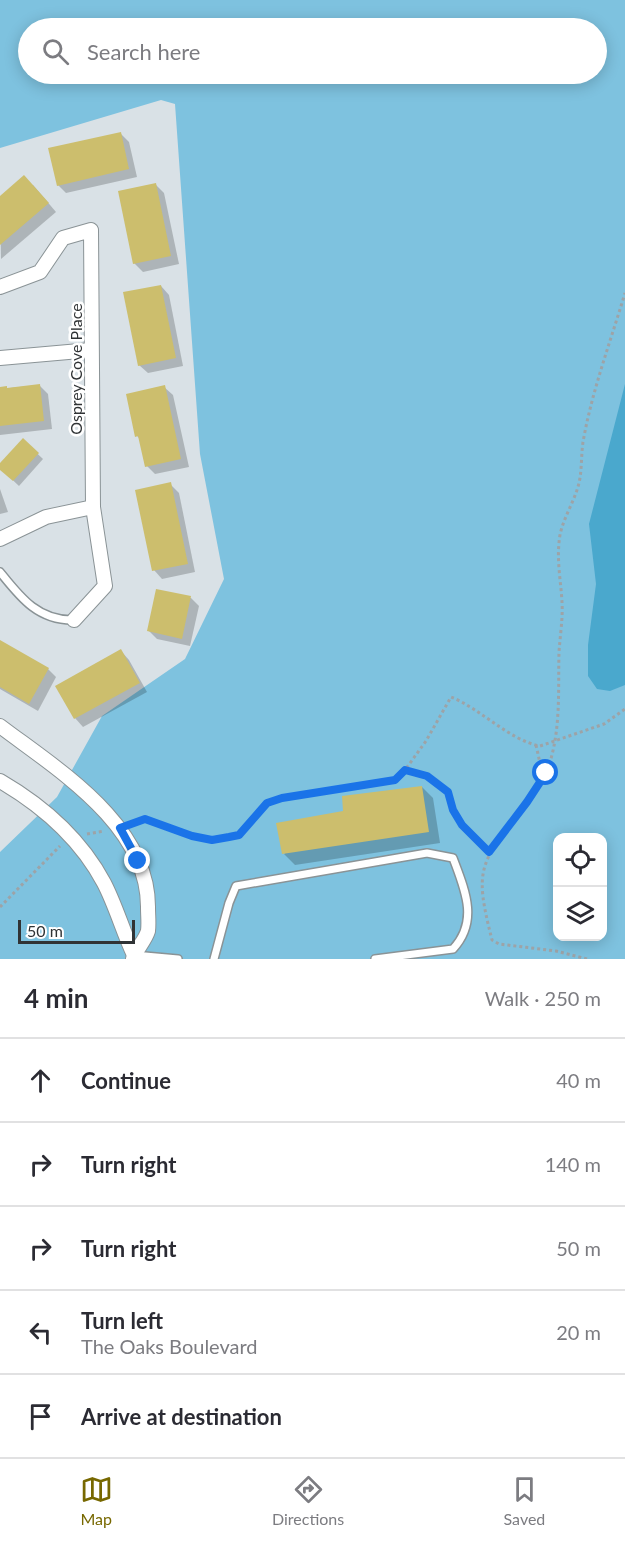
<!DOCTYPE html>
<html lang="en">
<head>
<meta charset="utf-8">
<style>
	:root { --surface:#fff; --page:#f7f7f7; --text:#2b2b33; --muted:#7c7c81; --line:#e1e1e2; --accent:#776800 }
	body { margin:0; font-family:Lato,sans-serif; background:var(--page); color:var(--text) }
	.controls { position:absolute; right:18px; bottom:18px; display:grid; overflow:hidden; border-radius:12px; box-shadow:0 3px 15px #0003 }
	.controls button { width:54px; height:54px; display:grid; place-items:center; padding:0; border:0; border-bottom:2px solid var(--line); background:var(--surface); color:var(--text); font:30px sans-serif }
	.scale { position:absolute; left:18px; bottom:15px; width:117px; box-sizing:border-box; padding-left:6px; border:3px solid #303335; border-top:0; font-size:16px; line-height:21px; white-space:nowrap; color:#303335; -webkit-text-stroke:4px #fff; paint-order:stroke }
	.stop { position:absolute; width:18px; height:18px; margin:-14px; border:4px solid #1a73e8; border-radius:50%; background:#fff }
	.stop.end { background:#1a73e8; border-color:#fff; box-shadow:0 2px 6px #0008 }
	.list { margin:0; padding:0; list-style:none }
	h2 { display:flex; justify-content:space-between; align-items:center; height:78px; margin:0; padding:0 24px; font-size:26px }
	h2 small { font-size:20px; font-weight:400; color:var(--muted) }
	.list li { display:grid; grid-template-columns:39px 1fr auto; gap:18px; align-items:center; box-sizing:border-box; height:84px; padding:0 24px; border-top:2px solid var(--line) }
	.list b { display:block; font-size:22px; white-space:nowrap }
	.list p { margin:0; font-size:20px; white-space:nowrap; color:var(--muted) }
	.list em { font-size:20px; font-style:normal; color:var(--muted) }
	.icon { flex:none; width:33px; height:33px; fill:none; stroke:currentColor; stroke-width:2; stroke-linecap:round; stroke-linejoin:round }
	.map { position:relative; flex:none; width:625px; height:959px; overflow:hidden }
	.search { position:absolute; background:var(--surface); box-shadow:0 3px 15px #0003; left:18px; right:18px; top:18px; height:66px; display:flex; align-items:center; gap:15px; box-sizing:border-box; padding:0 21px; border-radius:33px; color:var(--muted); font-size:22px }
	.sheet { height:498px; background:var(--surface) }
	nav { display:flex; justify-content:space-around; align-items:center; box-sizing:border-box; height:84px; border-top:2px solid var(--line); background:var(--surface); font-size:16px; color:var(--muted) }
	nav a { display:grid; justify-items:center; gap:3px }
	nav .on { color:var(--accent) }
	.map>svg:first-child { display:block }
</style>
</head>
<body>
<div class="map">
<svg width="625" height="959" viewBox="0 0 625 959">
	<rect width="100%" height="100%" fill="#d9e1e6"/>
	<!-- green -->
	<path fill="#7ec2df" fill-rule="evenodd" d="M0,0h625v959h-625v-107l57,-55 45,-81 83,-57 39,-80 -24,-125 -25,-350 -14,-4 -161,48zM28,28h568v46h-568zM558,837h44v99h-44z"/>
	<!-- water -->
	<polygon fill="#4aa8cd" points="625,384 625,685 610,691 597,689 588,676 588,645 596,584 589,524"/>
	<!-- shadow -->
	<g fill="#0003">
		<polygon points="120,133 129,142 137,177 66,193 58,185"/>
		<polygon points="33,185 56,212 1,259 0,198"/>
		<polygon points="156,185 164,193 179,264 143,272 134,263"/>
		<polygon points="161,286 169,295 183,366 148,373 139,365"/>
		<polygon points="39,385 48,394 52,429 0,435 0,389"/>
		<polygon points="164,387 173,395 189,467 155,474 147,466 141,440 137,436"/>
		<polygon points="23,440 43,459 19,486 0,468 0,465"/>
		<polygon points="170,484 179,493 195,572 162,579 154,570"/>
		<polygon points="0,489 8,512 0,514"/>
		<polygon points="157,591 191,598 199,606 190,646 157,639 149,631"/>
		<polygon points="0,642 48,669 56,677 38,711 0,689"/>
		<polygon points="121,651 129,660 147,692 83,727 75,718"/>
		<polygon points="422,787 433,798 440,843 295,865 284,854 344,812"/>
	</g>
	<!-- building -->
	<g fill="#ccbe6d">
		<polygon points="121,132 129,169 57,186 48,148"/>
		<polygon points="24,175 49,203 0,245 0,196"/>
		<polygon points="156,183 171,256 133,264 118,191"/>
		<polygon points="161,285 176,358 138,366 123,292"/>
		<polygon points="40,384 44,421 0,426 0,387 7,386 7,388"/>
		<polygon points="165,385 181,459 145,467 138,436 135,437 126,394"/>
		<polygon points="23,438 39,453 13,481 0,470 0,463"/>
		<polygon points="171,482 188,564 152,571 135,490"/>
		<polygon points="156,589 191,596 182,639 147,631"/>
		<polygon points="0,640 49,668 29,704 0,687"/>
		<polygon points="121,649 140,683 74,719 55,686"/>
		<polygon points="422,786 429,832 282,854 276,823 343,811 342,796"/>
	</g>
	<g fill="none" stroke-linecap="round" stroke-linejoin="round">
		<defs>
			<g id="lane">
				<path d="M0,572c20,25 38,49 74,48"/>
				<polyline points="134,955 178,959"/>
				<path d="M214,959l15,-56 7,-17 191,-33 26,5c12,32 26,63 0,91l-78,10"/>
			</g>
			<g id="street">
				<polyline points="0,287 40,272 63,238 91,230 93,507 105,586 74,620"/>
				<polyline points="0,358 91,350"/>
				<polyline points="0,539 46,517 93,507"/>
				<path d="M0,726c58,44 149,99 148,182 0,7 1,16 0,23 -3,10 -12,18 -15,28"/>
				<path d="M0,781c43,25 80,57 104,102 12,23 19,49 30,72"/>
			</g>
		</defs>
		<!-- lane casing -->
		<use href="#lane" stroke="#8a9396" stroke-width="10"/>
		<!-- street casing -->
		<use href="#street" stroke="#8a9396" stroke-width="16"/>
		<!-- path -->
		<g stroke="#9da3a7" stroke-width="3" stroke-dasharray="3 3" stroke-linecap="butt">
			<polyline points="536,745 543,777"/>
			<polyline points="405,770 427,776 448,792 453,810 462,825 489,852"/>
			<path d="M133,823l12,-4 47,17 20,4 17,-3 10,-2 28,-32 15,-5 113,-18 10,-10 21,-29 25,-44c30,12 58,43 89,49l64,-22 21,-15"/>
			<polyline points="87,834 104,831"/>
			<polyline points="0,907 60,846"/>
			<path d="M587,959l-31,-8 -57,-7 -7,-4c-18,-71 -13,-76 31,-132 10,-13 21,-27 26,-43 12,-36 9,-75 10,-113 1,-16 4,-33 3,-50 -1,-19 -5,-39 -3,-59 1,-21 15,-39 20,-60 3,-13 2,-27 4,-41 9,-51 27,-99 42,-149"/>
		</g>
		<!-- lane -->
		<use href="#lane" stroke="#fff" stroke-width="7"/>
		<!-- street -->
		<use href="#street" stroke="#fff" stroke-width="14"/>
	</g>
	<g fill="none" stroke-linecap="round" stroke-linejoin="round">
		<!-- route -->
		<polyline stroke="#1a73e8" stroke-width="8" points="138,861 120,828 145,819 192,836 212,840 229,837 239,835 267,803 282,798 395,780 405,770 427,776 448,792 453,810 462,825 489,852 527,802 546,773"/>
	</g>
	<g text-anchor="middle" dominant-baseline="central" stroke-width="5" stroke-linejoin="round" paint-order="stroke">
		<!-- street labels -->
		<g font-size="16" fill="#303335" stroke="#fff">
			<text transform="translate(75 369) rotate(-90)">Osprey Cove Place</text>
		</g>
	</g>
</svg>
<div class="controls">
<button><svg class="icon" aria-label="locate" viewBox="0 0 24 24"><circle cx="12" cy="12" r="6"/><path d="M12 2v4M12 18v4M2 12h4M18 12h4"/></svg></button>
<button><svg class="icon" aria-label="layers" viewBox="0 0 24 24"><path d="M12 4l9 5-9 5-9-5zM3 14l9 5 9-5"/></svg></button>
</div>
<div class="scale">50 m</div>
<div class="stop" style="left:546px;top:773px"></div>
<div class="stop end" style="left:138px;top:861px"></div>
<div class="search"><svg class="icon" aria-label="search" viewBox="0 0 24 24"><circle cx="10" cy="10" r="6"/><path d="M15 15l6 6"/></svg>Search here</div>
</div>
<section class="sheet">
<h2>4 min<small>Walk · 250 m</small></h2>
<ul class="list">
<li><svg class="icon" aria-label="ahead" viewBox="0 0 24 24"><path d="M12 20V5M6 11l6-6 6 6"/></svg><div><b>Continue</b></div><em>40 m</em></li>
<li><svg class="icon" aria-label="right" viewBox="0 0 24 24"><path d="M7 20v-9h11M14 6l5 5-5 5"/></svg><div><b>Turn right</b></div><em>140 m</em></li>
<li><svg class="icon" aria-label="right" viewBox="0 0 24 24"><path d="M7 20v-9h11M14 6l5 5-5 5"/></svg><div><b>Turn right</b></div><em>50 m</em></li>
<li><svg class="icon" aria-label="left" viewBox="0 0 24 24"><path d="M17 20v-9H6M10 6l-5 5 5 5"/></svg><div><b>Turn left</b><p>The Oaks Boulevard</p></div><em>20 m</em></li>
<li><svg class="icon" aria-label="arrive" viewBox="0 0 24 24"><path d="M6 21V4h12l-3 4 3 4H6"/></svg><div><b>Arrive at destination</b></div></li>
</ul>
</section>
<nav>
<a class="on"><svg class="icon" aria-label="map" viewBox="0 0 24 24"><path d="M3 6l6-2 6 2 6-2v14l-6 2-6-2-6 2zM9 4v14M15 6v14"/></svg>Map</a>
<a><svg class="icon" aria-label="directions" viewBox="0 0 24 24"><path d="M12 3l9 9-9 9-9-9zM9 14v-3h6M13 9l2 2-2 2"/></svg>Directions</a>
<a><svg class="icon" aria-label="saved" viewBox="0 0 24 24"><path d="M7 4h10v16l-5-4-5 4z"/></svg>Saved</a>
</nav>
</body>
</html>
